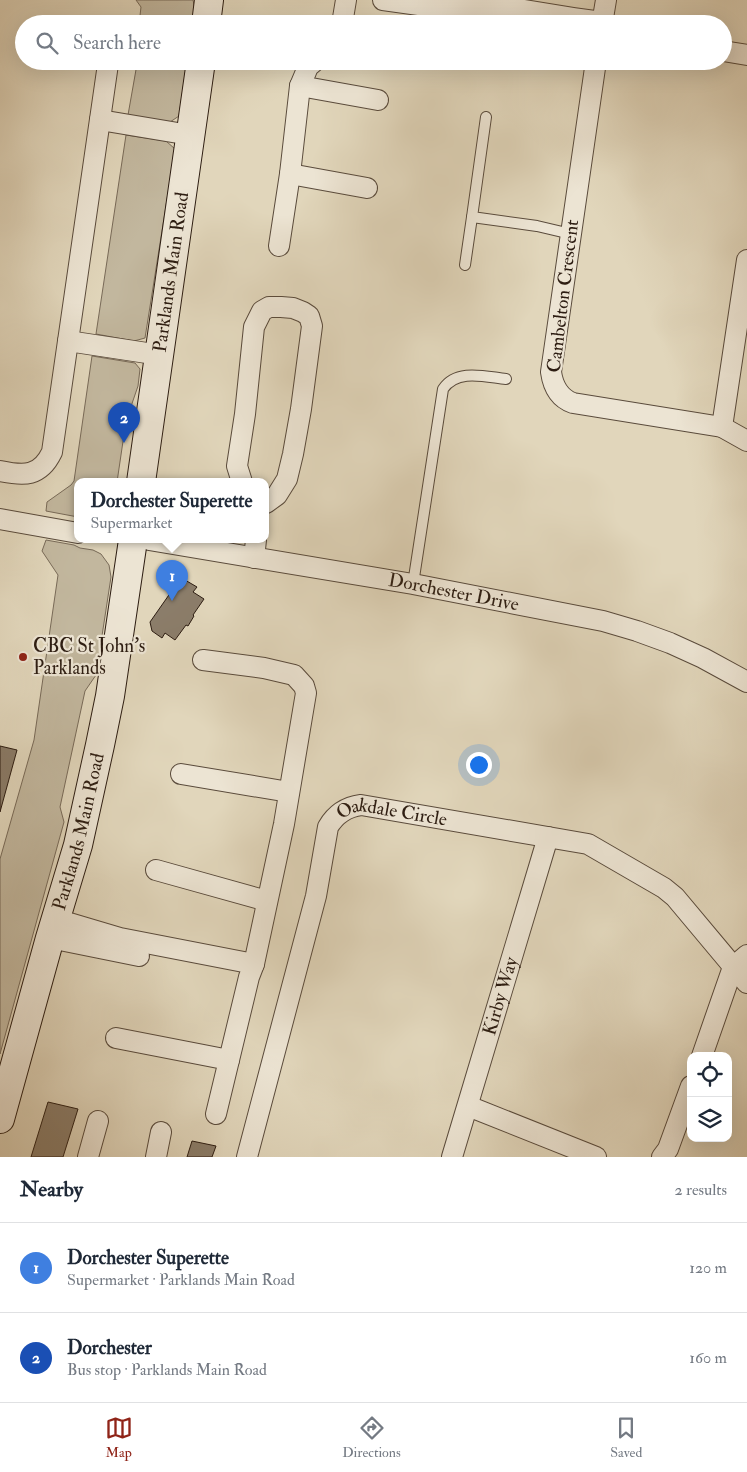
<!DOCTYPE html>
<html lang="en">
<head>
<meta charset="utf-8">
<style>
	:root { --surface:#fff; --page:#f6f6f7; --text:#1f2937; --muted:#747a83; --line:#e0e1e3; --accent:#8f2418 }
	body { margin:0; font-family:"IM FELL Double Pica",serif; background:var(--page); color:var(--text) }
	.controls { position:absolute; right:15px; bottom:15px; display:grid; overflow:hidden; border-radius:10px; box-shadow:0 5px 20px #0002 }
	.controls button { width:45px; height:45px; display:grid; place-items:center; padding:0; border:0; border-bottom:1px solid var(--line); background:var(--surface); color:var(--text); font:25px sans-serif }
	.you { position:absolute; left:478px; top:764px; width:18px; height:18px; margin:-12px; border:4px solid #fff; border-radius:50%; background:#1a73e8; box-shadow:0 0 0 8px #1a73e833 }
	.badge { display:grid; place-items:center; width:32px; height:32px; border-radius:50%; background:var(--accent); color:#fff; font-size:16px; font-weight:700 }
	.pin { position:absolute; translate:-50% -41px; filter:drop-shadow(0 1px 2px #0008) }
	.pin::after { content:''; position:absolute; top:26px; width:18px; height:15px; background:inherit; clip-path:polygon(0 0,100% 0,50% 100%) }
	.popup { position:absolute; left:74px; top:478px; width:195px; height:65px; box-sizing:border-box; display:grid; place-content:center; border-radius:10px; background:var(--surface); filter:drop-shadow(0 1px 4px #0005); font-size:16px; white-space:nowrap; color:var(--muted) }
	.popup b { font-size:19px; color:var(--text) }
	.popup::after { content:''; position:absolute; left:50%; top:100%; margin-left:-10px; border:10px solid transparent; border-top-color:var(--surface) }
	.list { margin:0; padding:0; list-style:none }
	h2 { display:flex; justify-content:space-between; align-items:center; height:65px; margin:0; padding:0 20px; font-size:21px }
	h2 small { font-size:16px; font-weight:400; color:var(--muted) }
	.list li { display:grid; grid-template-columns:32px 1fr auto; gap:15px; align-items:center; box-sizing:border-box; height:90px; padding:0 20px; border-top:1px solid var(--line) }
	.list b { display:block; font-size:19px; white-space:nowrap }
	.list p { margin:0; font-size:16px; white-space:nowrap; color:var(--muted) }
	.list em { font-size:16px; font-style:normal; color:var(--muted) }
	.icon { flex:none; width:28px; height:28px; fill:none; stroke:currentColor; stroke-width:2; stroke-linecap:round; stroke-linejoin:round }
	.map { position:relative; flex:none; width:747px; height:1157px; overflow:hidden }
	.search { position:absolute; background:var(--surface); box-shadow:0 5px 20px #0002; left:15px; right:15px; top:15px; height:55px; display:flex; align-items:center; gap:12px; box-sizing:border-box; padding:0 18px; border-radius:28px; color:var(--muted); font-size:19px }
	.sheet { height:245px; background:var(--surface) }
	nav { display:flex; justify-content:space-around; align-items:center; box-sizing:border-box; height:70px; border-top:1px solid var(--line); background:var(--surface); font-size:14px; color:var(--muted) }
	nav a { display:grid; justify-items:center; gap:2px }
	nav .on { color:var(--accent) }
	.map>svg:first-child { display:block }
</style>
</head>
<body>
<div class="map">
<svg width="747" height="1157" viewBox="0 0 747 1157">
	<rect width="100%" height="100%" fill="#e1d6bb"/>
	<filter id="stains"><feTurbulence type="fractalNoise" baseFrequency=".004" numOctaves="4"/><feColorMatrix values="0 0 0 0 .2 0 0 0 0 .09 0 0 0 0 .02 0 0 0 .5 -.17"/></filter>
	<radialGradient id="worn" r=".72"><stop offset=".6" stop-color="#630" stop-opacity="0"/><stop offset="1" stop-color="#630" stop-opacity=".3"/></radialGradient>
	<!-- green -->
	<g fill="#c2b79e" stroke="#786a58">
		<polygon points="136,0 193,0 195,10 193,24 139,24 141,7"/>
		<polygon points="136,61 187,61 179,116 170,122 128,115 137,64"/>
		<polygon points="126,135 166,141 175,149 145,338 134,341 96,334"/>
		<polygon points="92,356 135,363 140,369 138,386 126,421 117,482 78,482 78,517 46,511 47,502 71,485 74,481"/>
		<polygon points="46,540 74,545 80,548 93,550 101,554 109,565 111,577 96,675 85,691 60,807 64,822 0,1054 0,859 34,740 58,575 42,551"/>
	</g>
	<!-- building -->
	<g fill="#8b7d6a" stroke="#2d1d12">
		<polygon points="185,580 197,587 193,592 204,599 193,615 194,616 188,626 186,625 175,640 165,633 162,638 152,631 150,622 178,582"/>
		<polygon points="0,746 17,750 0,812"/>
		<polygon points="48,1102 78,1109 63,1157 31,1157"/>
		<polygon points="192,1141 216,1146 212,1157 187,1157"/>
	</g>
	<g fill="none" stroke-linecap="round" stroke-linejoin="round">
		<defs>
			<g id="lane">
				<polyline points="486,117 472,217 537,226 571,234"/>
				<polyline points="465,265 472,217"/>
				<path d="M413,584l30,-195c14,-21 43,-12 63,-10"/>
			</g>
			<g id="street">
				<polyline points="383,0 455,10 499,6 574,18 602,22 605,24"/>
				<polyline points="455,10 484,24"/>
				<polyline points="342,24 346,0"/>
				<polyline points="602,24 606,0"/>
				<polyline points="723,51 747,55"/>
				<path d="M596,61l-45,311c2,14 8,26 22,31l149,24 25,14"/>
				<polyline points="300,86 378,100"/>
				<polyline points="100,120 190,135"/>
				<polyline points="290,174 367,188"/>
				<polyline points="279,246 290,174 300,86 308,67 315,61"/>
				<polyline points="68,341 160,355"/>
				<polyline points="722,427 747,260"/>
				<path d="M0,471c24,5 40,6 52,-19l56,-388"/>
				<polyline points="242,482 237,466 245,414 254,327 262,311 269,307 281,307 293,308 303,312 309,316 312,326 301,409 293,454 287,479 277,495 266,503"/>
				<polyline points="0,519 78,533"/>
				<path id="s1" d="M149,540l264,44 190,37 34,10 33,12 33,15 44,24"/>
				<polyline points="254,558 256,540"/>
				<polyline points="203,660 264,668 294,675 304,686 306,693 284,824 254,964 249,977 216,1114"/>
				<polyline points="181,774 289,792"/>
				<polyline points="156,870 267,901"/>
				<polyline points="56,919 120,938 254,964"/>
				<polyline points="50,938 139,956"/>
				<polyline points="116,1038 229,1060"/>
				<polyline points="702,1056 733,967 747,955"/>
				<polyline points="468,1106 596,1157"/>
				<polyline points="88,1157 98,1121"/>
				<polyline points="156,1157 161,1132"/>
				<path id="s2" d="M247,1157l69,-261 12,-69c7,-12 18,-20 33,-22l227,39 76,44 11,9 72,86"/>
				<path id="s3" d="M452,1157l96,-320"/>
				<polyline points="662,1157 668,1149 691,1086"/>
			</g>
			<g id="secondary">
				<polyline points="206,24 209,0"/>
				<path id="s4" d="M141,482l60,-421"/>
				<path id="s5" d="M0,1119l50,-181 28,-93 22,-100 10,-49 23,-156"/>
			</g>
		</defs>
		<!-- lane casing -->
		<use href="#lane" stroke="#5a4b3c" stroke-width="12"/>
		<!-- street casing -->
		<use href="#street" stroke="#5a4b3c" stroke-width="22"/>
		<!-- secondary casing -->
		<use href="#secondary" stroke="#2d1d12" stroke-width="30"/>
		<!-- lane -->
		<use href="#lane" stroke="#ece4d3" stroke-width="10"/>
		<!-- street -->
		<use href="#street" stroke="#ece4d3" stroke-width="20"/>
		<!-- secondary -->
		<use href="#secondary" stroke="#ece4d3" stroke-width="28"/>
	</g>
	<!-- markers -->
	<circle fill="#8f2418" stroke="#ece4d3" stroke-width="2" cx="23" cy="657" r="5"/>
	<g text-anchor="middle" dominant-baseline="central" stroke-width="4.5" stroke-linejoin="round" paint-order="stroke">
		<!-- street labels -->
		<g font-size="19" fill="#2d1d12" stroke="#ece4d3">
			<text stroke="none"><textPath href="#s4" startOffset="212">Parklands Main Road</textPath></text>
			<text transform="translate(563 296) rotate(-83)">Cambelton Crescent</text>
			<text stroke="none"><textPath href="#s1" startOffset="309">Dorchester Drive</textPath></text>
			<text stroke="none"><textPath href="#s2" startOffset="412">Oakdale Circle</textPath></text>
			<text stroke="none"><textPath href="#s5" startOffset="298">Parklands Main Road</textPath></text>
			<text stroke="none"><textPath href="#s3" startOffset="168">Kirby Way</textPath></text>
		</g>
		<!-- poi labels -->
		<g font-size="19" fill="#2d1d12" stroke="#ece4d3" text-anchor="start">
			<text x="33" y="646">CBC St John's<tspan x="33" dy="22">Parklands</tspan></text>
		</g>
	</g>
	<rect width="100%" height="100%" filter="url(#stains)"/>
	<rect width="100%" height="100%" fill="url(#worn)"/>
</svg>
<div class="controls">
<button><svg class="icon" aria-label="locate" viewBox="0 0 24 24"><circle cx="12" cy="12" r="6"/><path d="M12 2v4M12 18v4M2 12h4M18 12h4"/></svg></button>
<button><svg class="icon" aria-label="layers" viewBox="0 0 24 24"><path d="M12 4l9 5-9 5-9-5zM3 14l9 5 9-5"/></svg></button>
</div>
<div class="you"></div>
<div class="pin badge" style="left:172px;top:601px;background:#3f7fe0">1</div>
<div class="popup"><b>Dorchester Superette</b>Supermarket</div>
<div class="pin badge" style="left:124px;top:443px;background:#1a4fb4">2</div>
<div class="search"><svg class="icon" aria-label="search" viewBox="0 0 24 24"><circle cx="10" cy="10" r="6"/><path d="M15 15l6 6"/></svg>Search here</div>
</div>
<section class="sheet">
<h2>Nearby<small>2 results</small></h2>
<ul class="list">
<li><span class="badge" style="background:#3f7fe0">1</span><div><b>Dorchester Superette</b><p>Supermarket · Parklands Main Road</p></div><em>120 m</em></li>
<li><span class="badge" style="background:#1a4fb4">2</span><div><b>Dorchester</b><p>Bus stop · Parklands Main Road</p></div><em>160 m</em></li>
</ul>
</section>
<nav>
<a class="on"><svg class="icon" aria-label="map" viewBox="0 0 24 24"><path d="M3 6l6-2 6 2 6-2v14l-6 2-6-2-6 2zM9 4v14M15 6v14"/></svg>Map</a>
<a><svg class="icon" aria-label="directions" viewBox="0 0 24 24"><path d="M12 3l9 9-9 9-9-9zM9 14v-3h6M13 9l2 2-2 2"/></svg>Directions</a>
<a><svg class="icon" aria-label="saved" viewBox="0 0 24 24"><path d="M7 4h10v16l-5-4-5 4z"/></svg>Saved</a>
</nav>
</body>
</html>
